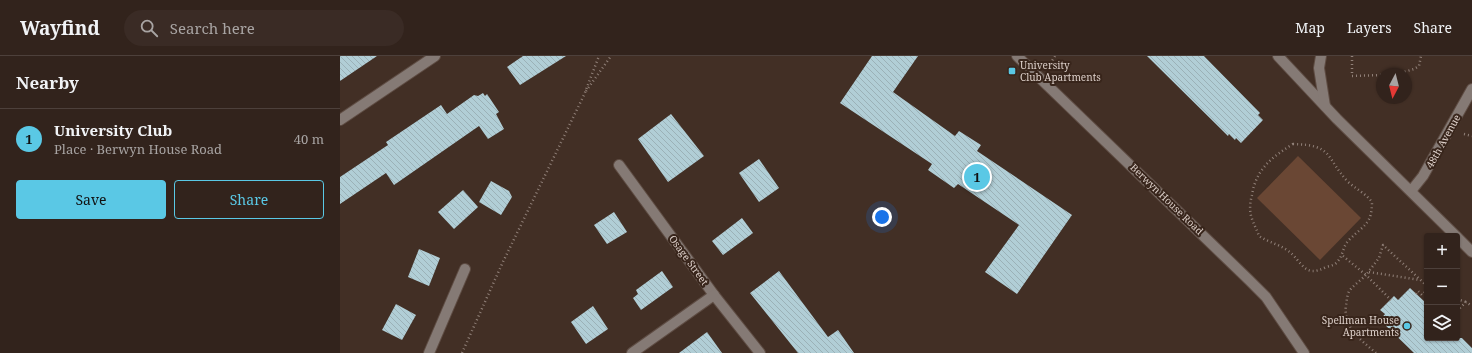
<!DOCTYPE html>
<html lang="en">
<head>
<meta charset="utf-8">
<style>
	:root { --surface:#32231c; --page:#3a2b25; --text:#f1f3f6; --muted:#a8a4a3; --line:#4d403b; --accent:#5ac8e5 }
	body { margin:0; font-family:"Noto Serif",serif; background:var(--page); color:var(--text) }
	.controls { position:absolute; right:12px; bottom:12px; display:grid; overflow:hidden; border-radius:4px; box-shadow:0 1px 3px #0004 }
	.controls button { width:36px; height:36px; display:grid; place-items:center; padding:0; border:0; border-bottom:1px solid var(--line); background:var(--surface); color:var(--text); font:20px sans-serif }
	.compass { position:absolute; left:1036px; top:12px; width:36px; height:36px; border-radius:50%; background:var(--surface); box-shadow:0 1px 3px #0004; rotate:187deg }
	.you { position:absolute; left:542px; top:161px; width:14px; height:14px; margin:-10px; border:3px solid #fff; border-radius:50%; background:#1a73e8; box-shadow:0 0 0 6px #1a73e833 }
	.badge { display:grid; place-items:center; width:26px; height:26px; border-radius:50%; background:var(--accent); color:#111; font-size:13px; font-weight:700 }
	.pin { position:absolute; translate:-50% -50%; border:2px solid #fff; box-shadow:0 1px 4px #0006 }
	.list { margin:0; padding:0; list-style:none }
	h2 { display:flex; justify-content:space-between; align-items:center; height:52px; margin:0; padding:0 16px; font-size:17px }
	h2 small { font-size:13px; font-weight:400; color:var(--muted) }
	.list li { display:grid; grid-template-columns:26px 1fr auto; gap:12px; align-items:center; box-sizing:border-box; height:60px; padding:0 16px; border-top:1px solid var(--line) }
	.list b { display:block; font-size:15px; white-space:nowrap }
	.list p { margin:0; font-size:13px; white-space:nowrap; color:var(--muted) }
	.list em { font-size:13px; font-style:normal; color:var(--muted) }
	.actions { display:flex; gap:8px; padding:12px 16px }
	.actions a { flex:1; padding:9px 0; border:1px solid var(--accent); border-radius:4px; text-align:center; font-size:14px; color:var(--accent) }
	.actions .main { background:var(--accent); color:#111 }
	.icon { flex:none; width:22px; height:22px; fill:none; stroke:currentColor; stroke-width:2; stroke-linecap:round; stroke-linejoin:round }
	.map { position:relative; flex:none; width:1132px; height:297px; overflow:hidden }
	header { display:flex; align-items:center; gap:24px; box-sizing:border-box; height:56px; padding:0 20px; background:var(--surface); border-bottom:1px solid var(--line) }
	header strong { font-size:19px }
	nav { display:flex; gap:22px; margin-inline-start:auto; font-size:14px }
	.search { width:280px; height:36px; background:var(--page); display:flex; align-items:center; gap:10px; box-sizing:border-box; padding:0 14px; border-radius:22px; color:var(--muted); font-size:15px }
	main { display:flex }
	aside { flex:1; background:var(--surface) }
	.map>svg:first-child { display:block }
</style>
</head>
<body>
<header>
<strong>Wayfind</strong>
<div class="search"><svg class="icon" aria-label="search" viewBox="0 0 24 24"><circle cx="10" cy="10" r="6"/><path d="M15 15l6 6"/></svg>Search here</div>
<nav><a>Map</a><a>Layers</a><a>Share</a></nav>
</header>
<main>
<aside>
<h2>Nearby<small></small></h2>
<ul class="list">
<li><span class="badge">1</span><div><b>University Club</b><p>Place · Berwyn House Road</p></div><em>40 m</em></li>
</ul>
<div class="actions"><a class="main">Save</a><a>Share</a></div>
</aside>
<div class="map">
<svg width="1132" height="297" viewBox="0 0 1132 297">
	<defs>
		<pattern id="building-back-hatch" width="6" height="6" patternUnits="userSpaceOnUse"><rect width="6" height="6" fill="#b1ced6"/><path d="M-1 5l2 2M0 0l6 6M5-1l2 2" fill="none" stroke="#9bb1b7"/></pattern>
	</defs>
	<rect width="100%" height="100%" fill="#422f25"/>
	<!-- garden -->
	<polygon fill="#6a4734" points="958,100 1021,162 980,204 917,142"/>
	<!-- building -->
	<g fill="url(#building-back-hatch)">
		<polygon points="0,0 37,0 0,25"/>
		<polygon points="183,0 226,0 180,29 167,11"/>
		<polygon points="532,0 578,0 553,36 615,80 619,75 641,89 637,95 732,159 677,238 645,216 679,169 618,128 614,132 588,114 592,108 500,47"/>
		<polygon points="807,0 864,0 920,57 918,59 923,64 901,87 896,82 895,84 889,78 888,80"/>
		<polygon points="143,37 145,40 147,38 159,56 156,58 164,73 148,83 139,70 54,129 46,117 0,148 0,121 48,89 46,86 101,49 107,58 134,39 138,40"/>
		<polygon points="331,58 364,100 328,126 298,83"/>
		<polygon points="419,103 439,132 419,146 399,117"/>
		<polygon points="151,125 169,135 172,141 161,159 139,146"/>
		<polygon points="123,134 138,151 114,173 98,156"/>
		<polygon points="274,156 287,176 267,188 254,169"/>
		<polygon points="402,162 413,177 383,199 372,185"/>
		<polygon points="79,193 100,202 89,230 68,221"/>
		<polygon points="322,215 333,231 301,254 293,242 298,238 296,234"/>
		<polygon points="439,215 488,281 498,274 514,297 458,297 410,237"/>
		<polygon points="1070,232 1087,248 1087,282 1122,282 1132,292 1132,297 1074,297 1040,264 1045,258 1040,254 1054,240 1058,244"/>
		<polygon points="56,248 76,259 62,284 42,274"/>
		<polygon points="253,250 268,273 246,288 231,266"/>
		<polygon points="367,276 382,297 339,297"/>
	</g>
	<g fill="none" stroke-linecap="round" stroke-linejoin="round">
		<defs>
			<g id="minor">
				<polyline points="677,0 909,224 926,241 964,297"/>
				<polyline points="938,0 997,63 1116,180"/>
				<polyline points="981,0 979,12 985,50"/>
				<polyline points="0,64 95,0"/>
				<polyline points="279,109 374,239 420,297"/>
				<polyline points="1071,135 1083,120 1132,33"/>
				<polyline points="1117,181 1132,196"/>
				<polyline points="89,297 125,213"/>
				<polyline points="292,297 374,239"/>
			</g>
		</defs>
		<!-- minor casing -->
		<use href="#minor" stroke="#5e4c43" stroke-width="12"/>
		<!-- path -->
		<g stroke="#918179" stroke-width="2.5" stroke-dasharray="1 3" stroke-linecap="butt">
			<polyline points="1012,0 1012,20 1042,19"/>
			<polyline points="708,11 715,0"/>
			<polyline points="1057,18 1074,13 1079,10 1081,0"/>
			<polyline points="246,35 271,0"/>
			<polyline points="1124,78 1132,80"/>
			<path d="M953,88c41,1 32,13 55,38 8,7 17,11 24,20 0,22 -8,23 -22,37 -8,7 -6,16 -13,23 -2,3 -7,4 -11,5 -23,12 -23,-6 -39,-17 -9,-6 -19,-8 -28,-14 -2,-6 -5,-11 -7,-17 -3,-8 -2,-17 0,-24 4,-26 20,-38 41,-51z"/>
			<polyline points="1003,200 1026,219 1039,202 1043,189 1087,230"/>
			<polyline points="1029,216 1080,224"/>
			<polyline points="1076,238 1078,235 1082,239 1087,234"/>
			<polyline points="1117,243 1126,246"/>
			<polyline points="1117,255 1126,246 1132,250"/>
			<polyline points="122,297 162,208 244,39 259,0"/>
			<path d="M1036,297c-16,-14 -33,-25 -30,-48 1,-5 1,-11 4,-15 4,-5 11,-10 16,-15l25,25"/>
		</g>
		<!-- minor -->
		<use href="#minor" stroke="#857a75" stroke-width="10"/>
	</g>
	<!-- markers -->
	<g fill="#5ac8e5" stroke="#38251b" stroke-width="1.5">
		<rect x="668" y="11" width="8" height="8" rx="2"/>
		<circle cx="1067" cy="270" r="4"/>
	</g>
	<g text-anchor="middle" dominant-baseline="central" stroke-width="4" stroke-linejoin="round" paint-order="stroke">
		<!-- poi labels -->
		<g font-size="10" fill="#ddd0ca" stroke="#38251b" text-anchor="start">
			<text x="680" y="9">University<tspan x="680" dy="12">Club Apartments</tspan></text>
			<text x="1059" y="264" text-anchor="end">Spellman House<tspan x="1059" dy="12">Apartments</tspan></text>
		</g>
		<!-- street labels -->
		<g font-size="10" fill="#ddd0ca" stroke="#38251b">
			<text transform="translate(1103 85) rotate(-61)">48th Avenue</text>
			<text transform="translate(827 143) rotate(44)">Berwyn House Road</text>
			<text transform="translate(349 204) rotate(54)">Osage Street</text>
		</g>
	</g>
</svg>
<div class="controls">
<button>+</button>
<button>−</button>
<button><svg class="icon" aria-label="layers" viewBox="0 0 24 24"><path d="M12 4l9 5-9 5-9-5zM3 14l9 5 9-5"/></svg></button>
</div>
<svg class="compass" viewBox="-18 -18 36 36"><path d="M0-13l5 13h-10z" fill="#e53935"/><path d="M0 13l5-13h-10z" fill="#a8a4a3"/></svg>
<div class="you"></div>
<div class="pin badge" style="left:637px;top:121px">1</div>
</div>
</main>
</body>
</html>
